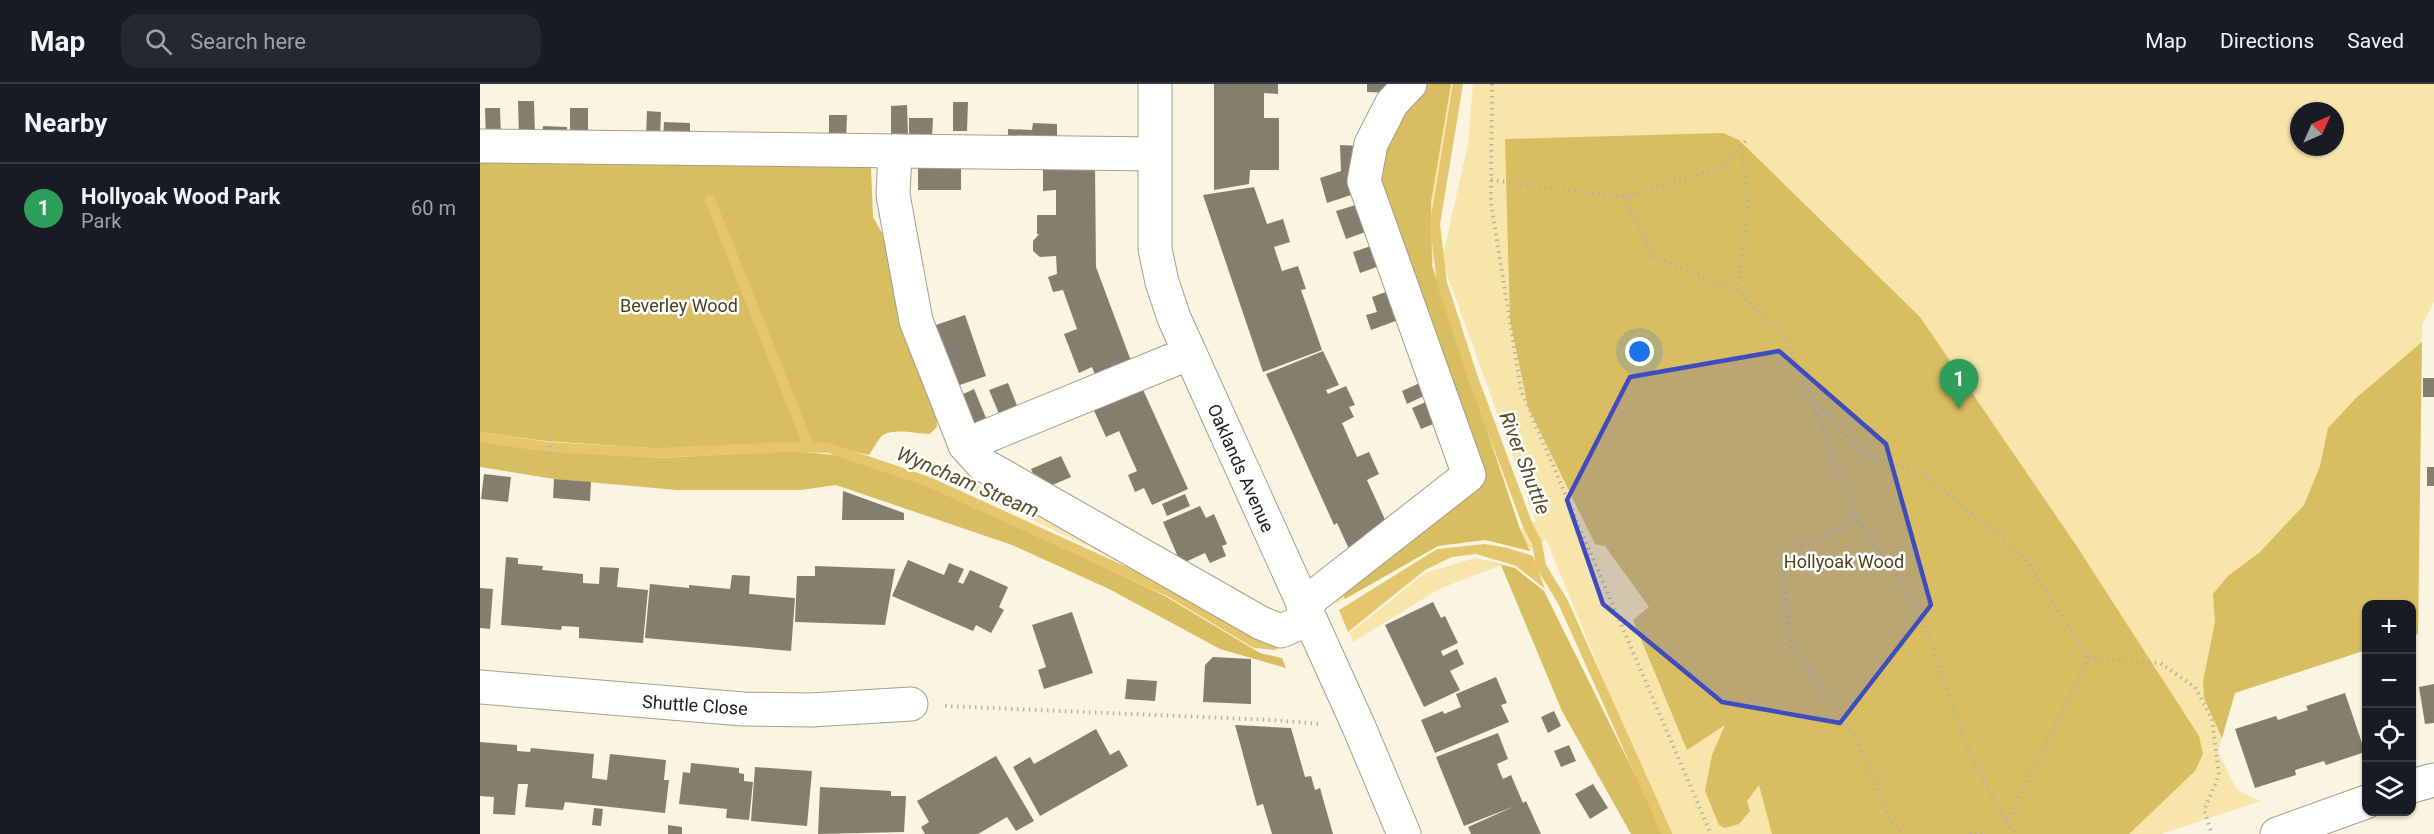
<!DOCTYPE html>
<html lang="en">
<head>
<meta charset="utf-8">
<style>
	:root { --surface:#171b24; --page:#242831; --text:#f1f3f6; --muted:#9ea1a6; --line:#363941; --accent:#b45309 }
	body { margin:0; font-family:Roboto,sans-serif; background:var(--page); color:var(--text) }
	.controls { position:absolute; right:18px; bottom:18px; display:grid; overflow:hidden; border-radius:12px; box-shadow:0 2px 4px #0004 }
	.controls button { width:54px; height:54px; display:grid; place-items:center; padding:0; border:0; border-bottom:2px solid var(--line); background:var(--surface); color:var(--text); font:30px sans-serif }
	.compass { position:absolute; left:1810px; top:18px; width:54px; height:54px; border-radius:50%; background:var(--surface); box-shadow:0 2px 4px #0004; rotate:45deg }
	.you { position:absolute; left:1160px; top:268px; width:21px; height:21px; margin:-15px; border:4px solid #fff; border-radius:50%; background:#1a73e8; box-shadow:0 0 0 9px #1a73e833 }
	.badge { display:grid; place-items:center; width:39px; height:39px; border-radius:50%; background:var(--accent); color:#fff; font-size:20px; font-weight:700 }
	.pin { position:absolute; translate:-50% -50px; filter:drop-shadow(0 2px 3px #0008) }
	.pin::after { content:''; position:absolute; top:32px; width:21px; height:18px; background:inherit; clip-path:polygon(0 0,100% 0,50% 100%) }
	.list { margin:0; padding:0; list-style:none }
	h2 { display:flex; justify-content:space-between; align-items:center; height:78px; margin:0; padding:0 24px; font-size:26px }
	h2 small { font-size:20px; font-weight:400; color:var(--muted) }
	.list li { display:grid; grid-template-columns:39px 1fr auto; gap:18px; align-items:center; box-sizing:border-box; height:90px; padding:0 24px; border-top:2px solid var(--line) }
	.list b { display:block; font-size:22px; white-space:nowrap }
	.list p { margin:0; font-size:20px; white-space:nowrap; color:var(--muted) }
	.list em { font-size:20px; font-style:normal; color:var(--muted) }
	.icon { flex:none; width:33px; height:33px; fill:none; stroke:currentColor; stroke-width:2; stroke-linecap:round; stroke-linejoin:round }
	.map { position:relative; flex:none; width:1954px; height:750px; overflow:hidden }
	header { display:flex; align-items:center; gap:36px; box-sizing:border-box; height:84px; padding:0 30px; background:var(--surface); border-bottom:2px solid var(--line) }
	header strong { font-size:28px }
	nav { display:flex; gap:33px; margin-inline-start:auto; font-size:21px }
	.search { width:420px; height:54px; background:var(--page); display:flex; align-items:center; gap:15px; box-sizing:border-box; padding:0 21px; border-radius:18px; color:var(--muted); font-size:22px }
	main { display:flex }
	aside { flex:1; background:var(--surface) }
	.map>svg:first-child { display:block }
</style>
</head>
<body>
<header>
<strong>Map</strong>
<div class="search"><svg class="icon" aria-label="search" viewBox="0 0 24 24"><circle cx="10" cy="10" r="6"/><path d="M15 15l6 6"/></svg>Search here</div>
<nav><a>Map</a><a>Directions</a><a>Saved</a></nav>
</header>
<main>
<aside>
<h2>Nearby<small></small></h2>
<ul class="list">
<li><span class="badge" style="background:#2e9e5b">1</span><div><b>Hollyoak Wood Park</b><p>Park</p></div><em>60 m</em></li>
</ul>
</aside>
<div class="map">
<svg width="1954" height="750" viewBox="0 0 1954 750">
	<rect width="100%" height="100%" fill="#faf4e1"/>
	<!-- green -->
	<g fill="#f8e5aa" fill-rule="evenodd">
		<path d="M944,0h30l-21,182 87,263 16,-8 -94,-261 26,-116 5,-60h961v218l-12,23 -4,309 -6,2v-32h-46v46l-131,43 -17,59 19,38 23,11 -99,33h-494l-121,-295 -16,12 -50,-13 -42,8 -102,58 -6,-14 147,-114 -104,-295zM1819,27h36v36h-36z"/>
		<polygon points="436,381 526,411 707,509"/>
		<polygon points="995,474 1035,484 1064,507 1176,733 1182,750 1151,750 1082,627 1021,481 959,505 873,558 870,549 945,489"/>
	</g>
	<!-- forest -->
	<g fill="#d9bd61">
		<polygon points="943,0 971,0 951,118 952,182 1040,445 1050,467 1005,456 958,462 865,515 858,499 997,392 893,97 904,53"/>
		<polygon points="1243,49 1259,56 1440,233 1596,461 1719,652 1723,670 1715,687 1649,750 1292,750 1279,701 1267,717 1270,727 1259,740 1245,744 1239,741 1225,707 1232,671 1245,641 1207,666 1153,536 1169,523 1125,462 1115,460 1048,323 1030,236 1025,55"/>
		<path d="M0,73l391,10 2,50 18,32 45,154 1,24 -7,7c-13,0 -35,-6 -47,1 -5,4 -10,15 -14,20l-40,-10 -38,-2 -113,7 -133,-9 -65,-9z"/>
		<polygon points="1942,258 1938,550 1932,552 1932,520 1886,520 1886,566 1755,609 1742,654 1724,614 1723,597 1735,538 1733,510 1748,492 1780,468 1824,421 1840,382 1848,344 1876,314"/>
		<polygon points="0,356 67,366 178,374 312,367 355,371 404,384 500,424 685,512 780,569 802,574 806,584 740,565 629,505 532,461 356,401 321,406 197,406 74,395 0,383"/>
		<polygon points="995,474 1035,484 1064,507 1176,733 1182,750 1151,750 1082,627 1021,481"/>
	</g>
	<!-- water -->
	<polygon fill="#e4c76c" points="1005,460 1028,464 1053,472 1065,505 1036,482 996,470 972,473 945,486 868,548 859,526 957,465"/>
	<g fill="none" stroke-linecap="round" stroke-linejoin="round">
		<!-- stream -->
		<g stroke="#e4c76c" stroke-width="10">
			<polyline points="978,0 955,140 962,199 993,294 1048,442 1057,459 1061,482 1083,518 1187,750"/>
			<polyline points="230,116 329,363"/>
			<polyline points="0,353 68,363 174,369 308,363 349,364 449,398 690,508 775,559 794,561"/>
		</g>
	</g>
	<!-- building -->
	<g fill="#847e6e">
		<polygon points="734,0 798,0 798,10 784,9 784,34 799,34 799,86 770,86 769,100 734,106"/>
		<polygon points="887,0 915,0 915,9 887,8"/>
		<polygon points="38,17 54,17 55,53 39,54"/>
		<polygon points="473,18 488,18 487,47 473,47"/>
		<polygon points="427,21 428,51 411,51 411,22"/>
		<polygon points="5,24 20,24 21,55 6,55"/>
		<rect x="90" y="24" width="18" height="32"/>
		<polygon points="167,27 181,28 180,54 166,53"/>
		<polygon points="349,31 367,31 366,57 349,56"/>
		<polygon points="429,34 453,34 452,54 429,53"/>
		<polygon points="184,38 210,39 210,58 183,58"/>
		<polygon points="553,39 577,40 577,58 528,58 528,45 552,46"/>
		<polygon points="63,42 87,43 86,62 62,61"/>
		<polygon points="860,61 881,62 883,107 847,119 840,94 861,87"/>
		<rect x="438" y="73" width="43" height="33"/>
		<polygon points="563,76 615,83 616,183 654,285 618,299 612,283 599,289 584,250 597,245 583,206 573,208 568,193 577,190 576,172 560,173 553,167 553,157 559,150 557,150 557,131 576,131 576,106 563,107"/>
		<polygon points="774,103 787,140 803,135 810,158 794,163 802,187 818,182 826,205 821,206 842,266 783,288 723,111"/>
		<polygon points="882,119 891,146 866,155 856,127"/>
		<polygon points="894,161 902,181 880,189 873,168"/>
		<polygon points="911,206 921,235 891,246 886,231 897,228 892,213"/>
		<polygon points="485,231 506,292 474,303 453,242"/>
		<polygon points="843,267 859,301 846,306 848,310 866,302 875,321 869,323 874,333 862,339 877,373 889,368 899,390 887,396 907,440 888,449 891,456 869,465 857,439 854,441 786,290"/>
		<rect x="1943" y="294" width="11" height="19"/>
		<polygon points="942,298 948,310 927,320 922,307"/>
		<polygon points="528,299 538,324 520,332 509,306"/>
		<polygon points="660,299 708,405 672,421 664,404 655,408 648,391 657,387 639,347 626,353 611,320"/>
		<polygon points="494,305 506,334 489,341 477,313"/>
		<polygon points="955,314 963,336 941,345 932,324"/>
		<polygon points="581,372 591,393 561,406 551,385"/>
		<rect x="1947" y="383" width="7" height="19"/>
		<polygon points="4,390 31,393 28,418 1,415"/>
		<polygon points="74,395 111,398 110,417 73,414"/>
		<polygon points="363,407 424,429 424,436 362,436"/>
		<polygon points="705,410 710,422 687,432 682,420"/>
		<polygon points="720,422 726,434 734,430 747,460 742,462 746,472 730,479 725,469 701,480 683,438"/>
		<polygon points="26,473 38,474 38,480 63,482 62,486 103,490 103,499 119,500 120,483 139,484 137,503 168,506 163,559 99,554 99,543 82,542 81,546 21,541"/>
		<polygon points="428,476 464,491 469,479 484,485 478,498 483,500 490,486 528,503 519,523 524,526 511,549 496,541 493,547 412,512"/>
		<polygon points="335,482 415,485 405,541 315,538 317,492 335,492"/>
		<polygon points="252,491 270,492 269,510 315,514 311,567 165,554 170,500 209,504 209,501 250,505"/>
		<polygon points="0,504 13,505 10,545 0,544"/>
		<polygon points="953,518 961,534 965,532 978,559 961,567 963,572 977,565 984,580 970,587 980,606 944,623 905,541"/>
		<polygon points="592,528 613,589 564,605 558,586 566,583 552,541"/>
		<polygon points="1932,562 1934,562 1935,587 1932,587"/>
		<polygon points="733,573 771,575 771,620 723,618 725,581"/>
		<polygon points="1016,593 1027,619 1021,621 1029,638 955,669 941,636 963,627 964,630 981,623 976,610"/>
		<polygon points="647,595 677,597 675,617 645,615"/>
		<polygon points="1954,600 1954,639 1945,640 1939,603"/>
		<polygon points="1865,609 1885,668 1846,681 1844,677 1815,686 1816,691 1775,704 1755,645 1796,632 1798,636 1828,626 1826,622"/>
		<polygon points="1074,627 1081,642 1068,649 1061,633"/>
		<polygon points="755,641 811,644 825,693 831,692 835,706 840,704 853,750 792,750 783,720 777,722"/>
		<polygon points="616,645 630,671 639,666 648,682 560,732 533,683 550,673 554,680"/>
		<polygon points="1018,649 1028,675 1017,680 1020,688 1023,695 1031,691 1043,719 1046,717 1061,750 991,750 988,743 1035,722 984,742 956,673"/>
		<polygon points="0,658 37,661 37,667 50,668 51,664 114,670 112,694 127,696 130,670 186,676 184,696 189,696 185,729 85,718 83,726 45,723 48,700 38,700 35,731 13,730 14,713 0,712"/>
		<polygon points="1089,661 1096,677 1081,683 1074,667"/>
		<polygon points="516,672 554,737 536,747 527,733 498,750 445,750 441,743 449,738 437,717"/>
		<polygon points="211,679 259,684 259,689 264,690 264,697 273,698 269,736 246,734 247,725 199,720 203,688 210,689"/>
		<polygon points="275,683 332,687 327,742 271,737"/>
		<polygon points="1113,700 1128,724 1110,735 1095,710"/>
		<polygon points="340,703 411,707 411,712 426,712 424,748 338,750"/>
		<polygon points="114,724 123,725 121,742 112,741"/>
		<polygon points="188,741 202,743 202,750 188,750"/>
	</g>
	<g fill="none" stroke-linecap="round" stroke-linejoin="round">
		<defs>
			<g id="minor">
				<polyline points="675,0 675,165 682,198 694,234 879,643 924,750"/>
				<polyline points="0,62 674,70"/>
				<polyline points="415,67 413,111 436,237 485,361 502,380 781,539 801,547 829,535"/>
				<polyline points="485,361 710,269"/>
				<polyline points="823,521 989,391 884,97 891,60 912,19 930,0"/>
				<polyline points="0,603 263,625 331,626 431,620"/>
				<polyline points="1932,702 1954,696"/>
				<polyline points="1797,750 1886,718"/>
			</g>
		</defs>
		<!-- minor casing -->
		<use href="#minor" stroke="#a49e8d" stroke-width="35"/>
		<!-- path -->
		<g stroke="#b8b3a4" stroke-width="4" stroke-dasharray="1.5 4.5" stroke-linecap="butt">
			<polyline points="1012,0 1011,119 1041,307 1231,750"/>
			<polyline points="1011,96 1144,113 1242,83 1268,54"/>
			<polyline points="1144,113 1174,173 1257,207 1306,256 1331,315 1377,436 1437,520 1490,671 1526,738 1609,574"/>
			<polyline points="1257,207 1269,114 1260,64"/>
			<polyline points="1333,317 1385,371 1444,390 1543,472 1609,574"/>
			<polyline points="69,369 70,355"/>
			<polyline points="1377,436 1301,473 1311,563 1374,650 1410,736 1422,750"/>
			<polyline points="1609,574 1680,579 1715,603 1732,635 1739,691 1724,726 1732,750"/>
			<polyline points="465,622 792,636 841,640"/>
			<polyline points="1526,738 1537,750"/>
			<polyline points="1490,750 1492,748 1506,750"/>
		</g>
		<!-- minor -->
		<use href="#minor" stroke="#fff" stroke-width="33"/>
	</g>
	<!-- marked area -->
	<path fill="#3d4cbf" fill-opacity="0.2" stroke="#3d4cbf" stroke-width="4.5" stroke-linejoin="round" d="M1299,267l107,93 45,161 -91,118 -118,-21 -119,-98 -36,-104 63,-123z"/>
	<g text-anchor="middle" dominant-baseline="central" stroke-width="5" stroke-linejoin="round" paint-order="stroke">
		<!-- park labels -->
		<g font-size="18" fill="#4c4019" stroke="#fff">
			<text x="199" y="221">Beverley Wood</text>
			<text x="1364" y="477">Hollyoak Wood</text>
		</g>
		<!-- street labels -->
		<g font-size="18" fill="#23201a" stroke="#fff">
			<text transform="translate(761 384) rotate(66)">Oaklands Avenue</text>
			<text transform="translate(215 621) rotate(4)">Shuttle Close</text>
		</g>
		<!-- water labels -->
		<g font-size="20" font-style="italic" fill="#584c25" stroke="#fff">
			<text transform="translate(1045 379) rotate(69)">River Shuttle</text>
			<text transform="translate(488 398) rotate(23)">Wyncham Stream</text>
		</g>
	</g>
</svg>
<div class="controls">
<button>+</button>
<button>−</button>
<button><svg class="icon" aria-label="locate" viewBox="0 0 24 24"><circle cx="12" cy="12" r="6"/><path d="M12 2v4M12 18v4M2 12h4M18 12h4"/></svg></button>
<button><svg class="icon" aria-label="layers" viewBox="0 0 24 24"><path d="M12 4l9 5-9 5-9-5zM3 14l9 5 9-5"/></svg></button>
</div>
<svg class="compass" viewBox="-18 -18 36 36"><path d="M0-13l5 13h-10z" fill="#e53935"/><path d="M0 13l5-13h-10z" fill="#9ea1a6"/></svg>
<div class="you"></div>
<div class="pin badge" style="left:1479px;top:325px;background:#2e9e5b">1</div>
</div>
</main>
</body>
</html>
